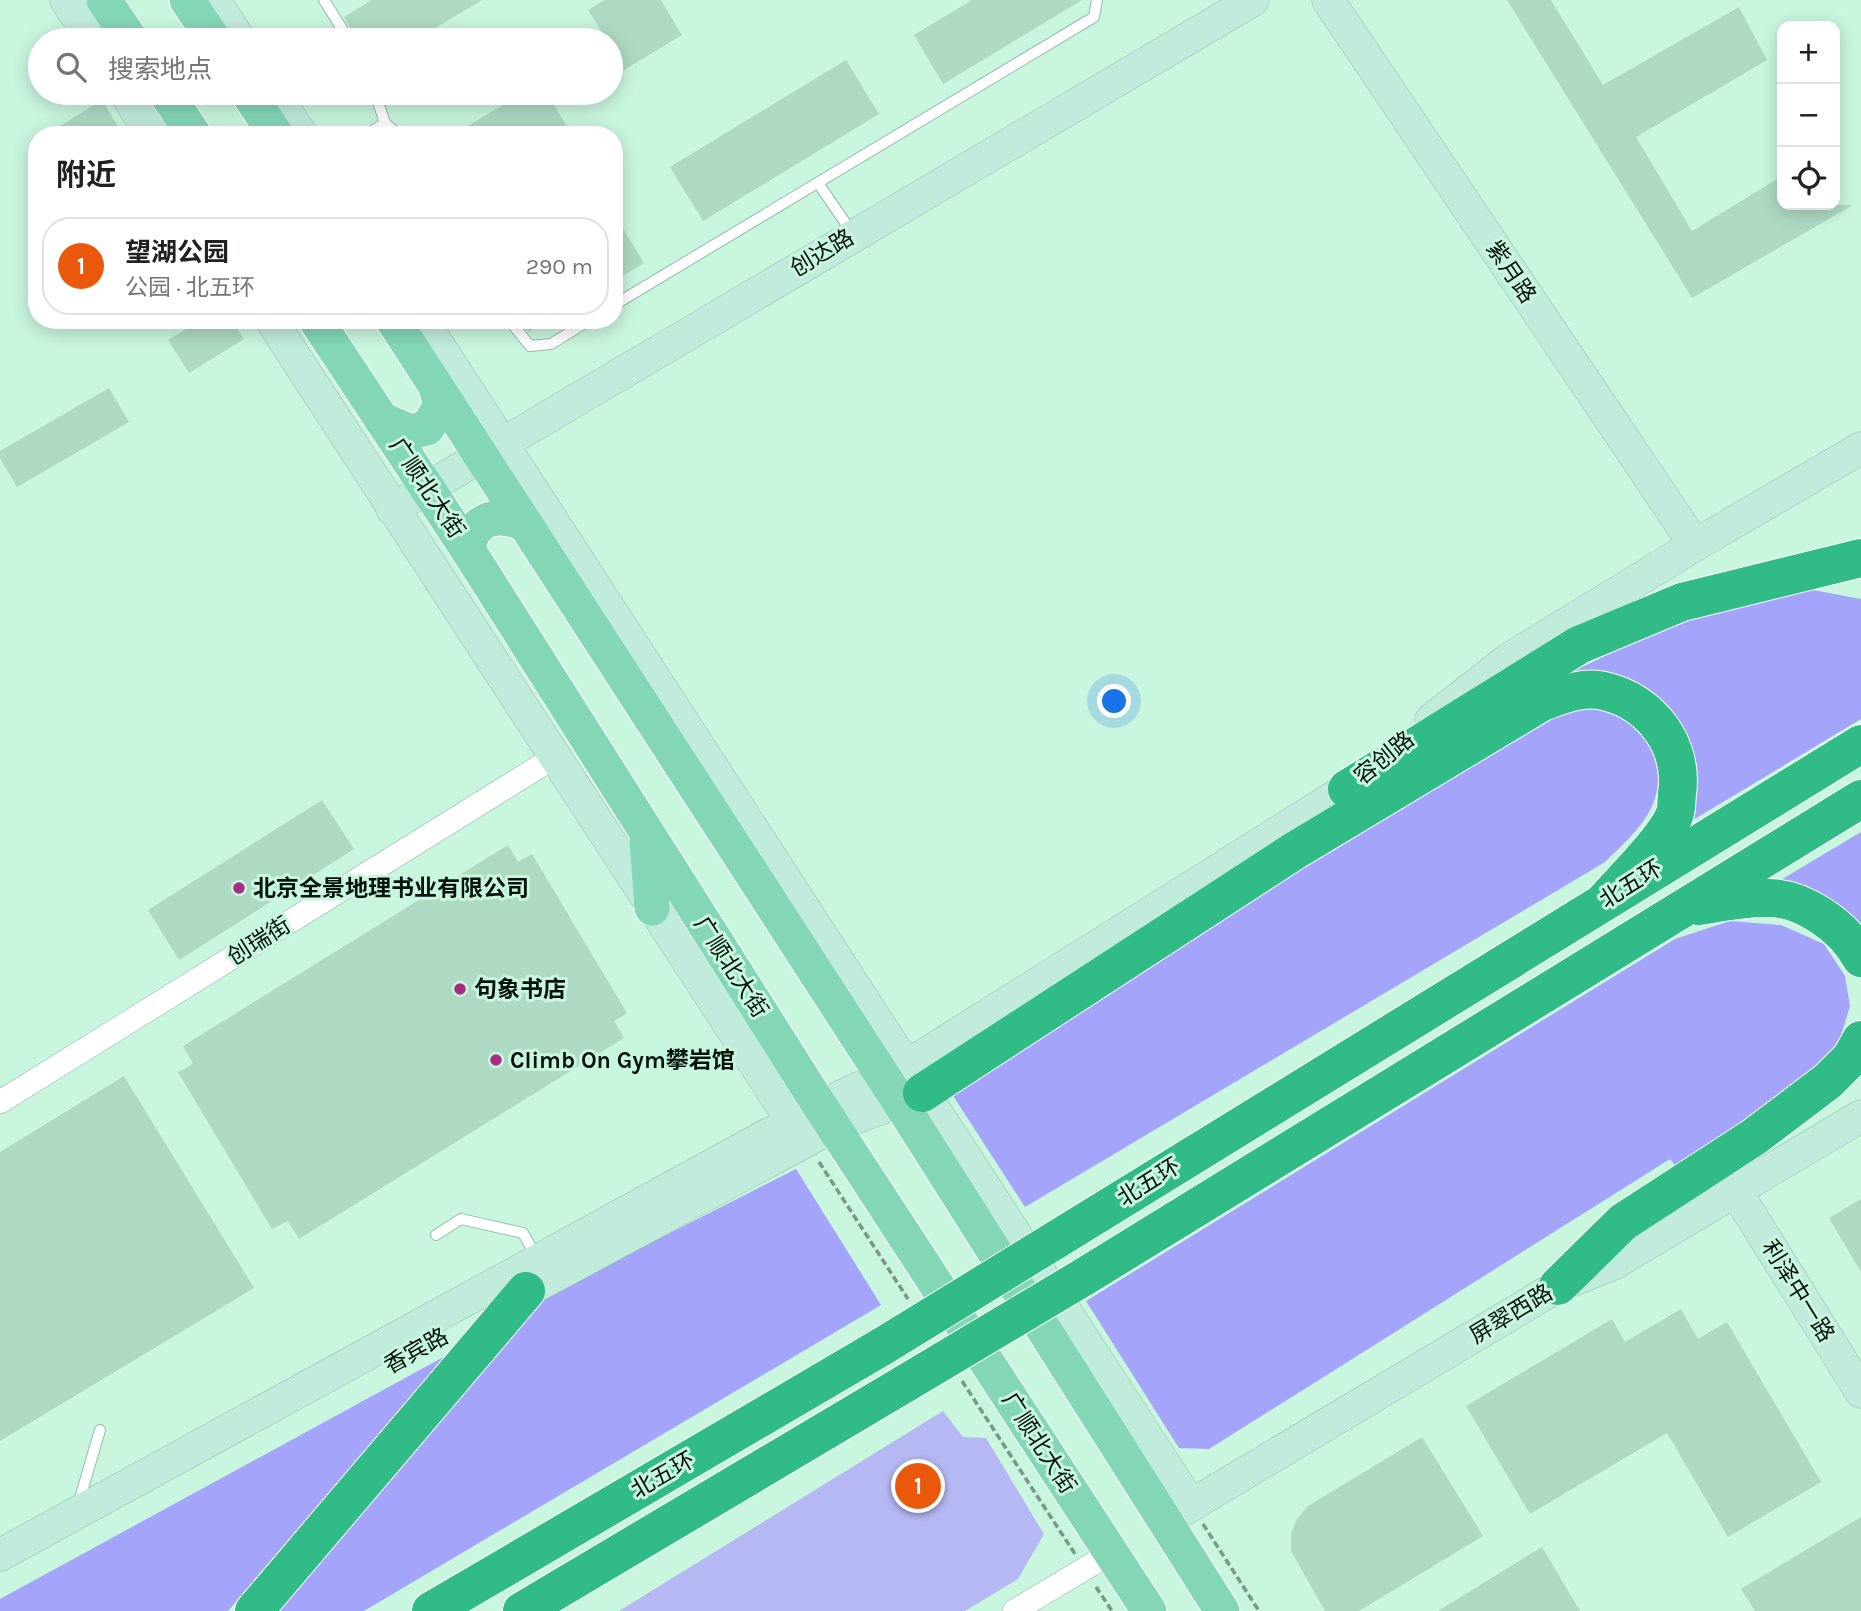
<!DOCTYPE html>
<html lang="zh">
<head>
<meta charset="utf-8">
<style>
	:root { --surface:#fff; --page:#f6f6f6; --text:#202124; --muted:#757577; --line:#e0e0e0; --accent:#ea580c }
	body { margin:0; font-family:Karla,"Noto Sans SC",sans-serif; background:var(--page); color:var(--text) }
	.controls { position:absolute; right:21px; top:21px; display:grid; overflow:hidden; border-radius:14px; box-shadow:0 4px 18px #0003 }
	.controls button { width:63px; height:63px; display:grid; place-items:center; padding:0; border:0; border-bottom:2px solid var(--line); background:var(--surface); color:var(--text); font:35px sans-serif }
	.you { position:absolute; left:1115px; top:702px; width:24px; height:24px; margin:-18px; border:5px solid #fff; border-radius:50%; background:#1a73e8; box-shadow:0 0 0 10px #1a73e833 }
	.badge { display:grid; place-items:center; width:46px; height:46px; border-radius:50%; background:var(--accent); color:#fff; font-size:23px; font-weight:700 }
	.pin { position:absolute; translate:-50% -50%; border:4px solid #fff; box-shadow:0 2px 7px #0006 }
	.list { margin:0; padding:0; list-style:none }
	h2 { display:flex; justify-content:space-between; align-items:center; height:91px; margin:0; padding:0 28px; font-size:30px }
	h2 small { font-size:23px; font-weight:400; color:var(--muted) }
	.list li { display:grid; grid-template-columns:46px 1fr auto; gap:21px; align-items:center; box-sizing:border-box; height:98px; margin:0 14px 14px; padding:0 14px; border:2px solid var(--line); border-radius:28px }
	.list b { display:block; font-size:26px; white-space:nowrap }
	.list p { margin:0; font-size:23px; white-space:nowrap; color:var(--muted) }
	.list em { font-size:23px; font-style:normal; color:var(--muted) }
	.icon { flex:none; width:38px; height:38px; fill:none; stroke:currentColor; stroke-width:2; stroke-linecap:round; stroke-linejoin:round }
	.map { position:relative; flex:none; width:1861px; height:1611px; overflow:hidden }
	.search { position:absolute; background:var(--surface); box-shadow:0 4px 18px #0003; left:28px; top:28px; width:595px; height:77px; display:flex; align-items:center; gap:18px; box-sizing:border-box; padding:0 24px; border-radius:38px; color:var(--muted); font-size:26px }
	.panel { position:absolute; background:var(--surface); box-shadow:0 4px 18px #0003; left:28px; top:126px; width:595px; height:203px; border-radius:28px }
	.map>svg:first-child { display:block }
</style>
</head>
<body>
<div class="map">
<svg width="1861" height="1611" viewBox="0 0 1861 1611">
	<rect width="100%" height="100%" fill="#c9f6df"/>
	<!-- green -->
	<polygon fill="#b6b8f4" points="943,1411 963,1437 986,1438 1044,1534 1018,1579 965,1611 619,1611"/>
	<!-- forest -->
	<g fill="#a4a5fa">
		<polygon points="1808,589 1861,599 1861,719 1678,829 1686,751 1562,677 1647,635 1708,613"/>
		<path d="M1575,706c10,2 23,3 32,6 35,12 60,49 48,86 -8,26 -31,45 -50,64l-580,345 -75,-116 580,-369z"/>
		<polygon points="1861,832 1861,926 1772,885"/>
		<polygon points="1730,921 1781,925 1824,944 1845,976 1850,1006 1836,1052 1678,1169 1670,1159 1209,1449 1179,1448 1086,1301 1675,939"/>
		<polygon points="796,1169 881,1305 364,1611 267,1611 540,1299"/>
		<polygon points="449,1354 228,1611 0,1611 0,1599"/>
	</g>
	<!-- building -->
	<g fill="#aedac3">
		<polygon points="372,0 482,0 415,40 357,40 344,17"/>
		<polygon points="605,0 661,0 682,35 624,70 611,47 611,40 607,40 588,10"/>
		<polygon points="972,0 1082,0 943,84 914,35"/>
		<polygon points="1507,0 1551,0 1603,85 1739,7 1767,60 1636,137 1692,231 1782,176 1782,205 1853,205 1692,298"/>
		<polygon points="846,60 879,114 703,221 670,167"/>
		<polygon points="523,93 547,93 572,135 453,135"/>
		<polygon points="102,100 123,135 46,135"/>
		<polygon points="614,214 644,263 614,281"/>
		<polygon points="201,320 232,320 244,339 189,373 168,340"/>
		<polygon points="519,320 549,320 529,332"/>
		<polygon points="109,388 129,422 17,487 0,458 0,451"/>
		<polygon points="322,800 354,849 179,960 148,910"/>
		<polygon points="508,845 518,862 532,854 627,1013 614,1021 624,1038 299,1239 288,1221 272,1229 178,1072 193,1064 183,1046"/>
		<polygon points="124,1076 254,1288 0,1441 0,1152"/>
		<polygon points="1861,1199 1861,1272 1829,1218"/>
		<polygon points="1681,1309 1698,1339 1727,1322 1821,1482 1728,1537 1667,1433 1530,1514 1466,1406 1612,1319 1625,1342"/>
		<polygon points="1422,1437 1483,1536 1359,1611 1325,1611 1291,1551 1291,1534 1297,1519 1308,1506"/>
		<polygon points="1861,1517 1861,1611 1755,1611 1741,1589"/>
		<polygon points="1542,1547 1580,1611 1438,1611"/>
	</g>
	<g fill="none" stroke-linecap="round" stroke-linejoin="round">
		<defs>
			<g id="lane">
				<polyline points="324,0 349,40"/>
				<polyline points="375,93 385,123 398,135"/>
				<polyline points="366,135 385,123"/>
				<polyline points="818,183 853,234"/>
				<polyline points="614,305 1094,17 1097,0"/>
				<polyline points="509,320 530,346 551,344 590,320"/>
				<polyline points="436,1235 461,1219 523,1233 537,1258"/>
				<polyline points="78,1505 100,1430"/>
			</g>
			<g id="street">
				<polyline points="0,1102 553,758"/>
				<polyline points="1014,1611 1111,1553"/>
			</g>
			<g id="secondary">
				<polyline points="66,0 92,40"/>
				<polyline points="214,0 240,40"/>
				<polyline points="1328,0 1695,545"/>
				<polyline points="125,93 152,135"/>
				<polyline points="274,93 302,135"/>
				<polyline points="271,320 803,1138"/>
				<polyline points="422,320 1191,1505"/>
				<polyline points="392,509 1253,0"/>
				<polyline points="1431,720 1509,659 1695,545 1861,448"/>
				<polyline points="1735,1190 1861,1392"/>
				<polyline points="527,1291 834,1126 921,1093"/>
				<polyline points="1173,1516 1558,1286 1613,1264 1861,1116"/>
				<polyline points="0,1555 820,1106 905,1067 1347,789 1364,775"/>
			</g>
			<g id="primary">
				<polyline points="104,0 131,40"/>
				<polyline points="187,0 214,40"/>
				<polyline points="166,93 194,135"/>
				<polyline points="248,93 276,135"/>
				<polyline points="316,320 468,550 820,1106 1149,1611"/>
				<polyline points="393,320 899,1101 1222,1611"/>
				<polyline points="382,420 411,432 427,428 441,406 437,391"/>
				<path d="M468,550c4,-33 30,-38 57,-26"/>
				<polyline points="647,840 652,908"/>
			</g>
			<g id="highway">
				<polyline points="1347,789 1579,645 1682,602 1861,558"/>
				<path d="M1699,906c21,-3 43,-8 65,-8 37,-2 80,28 97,60"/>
				<path d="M922,1093l372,-242 248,-149c20,-7 41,-16 62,-11 48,11 80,55 73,103 -1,7 0,16 -3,22 -9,23 -50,63 -68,83"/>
				<polyline points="1054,1241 1861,744"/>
				<polyline points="1082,1278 1861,799"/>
				<polyline points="1558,1286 1623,1222 1754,1137 1828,1081 1851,1058 1861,1040"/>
				<polyline points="254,1611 526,1291"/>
				<polyline points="431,1611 883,1346"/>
				<polyline points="522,1611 906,1383"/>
			</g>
		</defs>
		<!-- lane casing -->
		<use href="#lane" stroke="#92bea7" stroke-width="12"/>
		<!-- street casing -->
		<use href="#street" stroke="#92bea7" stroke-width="24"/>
		<!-- secondary casing -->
		<use href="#secondary" stroke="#92bea7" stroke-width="33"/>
		<!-- primary casing -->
		<use href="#primary" stroke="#fff" stroke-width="37"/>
		<!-- highway casing -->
		<use href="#highway" stroke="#fff" stroke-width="40"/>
		<!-- path -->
		<g stroke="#789988" stroke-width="3.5" stroke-dasharray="7 3.5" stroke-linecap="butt">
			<polyline points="819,1162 908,1299"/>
			<polyline points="962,1381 1075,1554"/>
			<polyline points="1203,1524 1259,1611"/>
			<polyline points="1096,1587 1112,1611"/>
		</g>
		<!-- lane -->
		<use href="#lane" stroke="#fff" stroke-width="10"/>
		<!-- street -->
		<use href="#street" stroke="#fff" stroke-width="23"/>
		<!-- secondary -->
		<use href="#secondary" stroke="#c1ebdb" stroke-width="32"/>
		<!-- primary -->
		<use href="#primary" stroke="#83d7b7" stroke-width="35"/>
		<!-- highway -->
		<use href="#highway" stroke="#31bc87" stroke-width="38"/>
		<defs>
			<g id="highway-bridge">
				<polyline points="883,1346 1054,1241"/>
				<polyline points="906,1383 1082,1278"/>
			</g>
		</defs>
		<!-- highway-bridge casing -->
		<use href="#highway-bridge" stroke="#fff" stroke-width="40" stroke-linecap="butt"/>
		<!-- highway-bridge -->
		<use href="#highway-bridge" stroke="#31bc87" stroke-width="38"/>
	</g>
	<!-- markers -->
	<g fill="#a72d83" stroke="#c9f6df" stroke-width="2.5">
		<circle cx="239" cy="888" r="7"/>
		<circle cx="460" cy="989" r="7"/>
		<circle cx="496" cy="1060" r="7"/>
	</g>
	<g text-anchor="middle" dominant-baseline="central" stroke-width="6" stroke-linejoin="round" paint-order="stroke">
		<!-- street labels -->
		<g font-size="23" fill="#04140d" stroke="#c9f6df">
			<text transform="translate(822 253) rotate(-31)">创达路</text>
			<text transform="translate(1511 272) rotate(56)">紫月路</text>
			<text transform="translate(427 488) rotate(56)">广顺北大街</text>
			<text transform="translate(1384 758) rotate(-39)">容创路</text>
			<text transform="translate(1631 884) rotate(-32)">北五环</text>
			<text transform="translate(259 941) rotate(-32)">创瑞街</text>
			<text transform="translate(731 967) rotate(57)">广顺北大街</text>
			<text transform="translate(1149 1182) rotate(-32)">北五环</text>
			<text transform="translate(1798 1291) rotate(58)">利泽中一路</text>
			<text transform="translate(1511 1314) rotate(-31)">屏翠西路</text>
			<text transform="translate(416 1351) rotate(-29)">香宾路</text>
			<text transform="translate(1039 1443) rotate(57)">广顺北大街</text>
			<text transform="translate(663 1475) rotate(-30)">北五环</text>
		</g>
		<!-- poi labels -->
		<g font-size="23" font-weight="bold" fill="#04140d" stroke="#c9f6df" text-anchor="start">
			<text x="253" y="888">北京全景地理书业有限公司</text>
			<text x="474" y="989">句象书店</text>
			<text x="510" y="1060">Climb On Gym攀岩馆</text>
		</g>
	</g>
</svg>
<div class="controls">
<button>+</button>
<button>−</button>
<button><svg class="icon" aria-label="locate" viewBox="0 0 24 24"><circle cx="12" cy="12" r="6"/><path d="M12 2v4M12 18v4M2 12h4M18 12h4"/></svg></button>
</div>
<div class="you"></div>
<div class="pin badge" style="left:918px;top:1486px">1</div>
<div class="search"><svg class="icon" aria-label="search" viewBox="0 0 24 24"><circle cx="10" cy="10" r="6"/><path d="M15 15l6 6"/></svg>搜索地点</div>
<section class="panel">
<h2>附近<small></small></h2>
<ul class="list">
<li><span class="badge">1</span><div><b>望湖公园</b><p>公园 · 北五环</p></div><em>290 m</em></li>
</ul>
</section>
</div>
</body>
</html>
